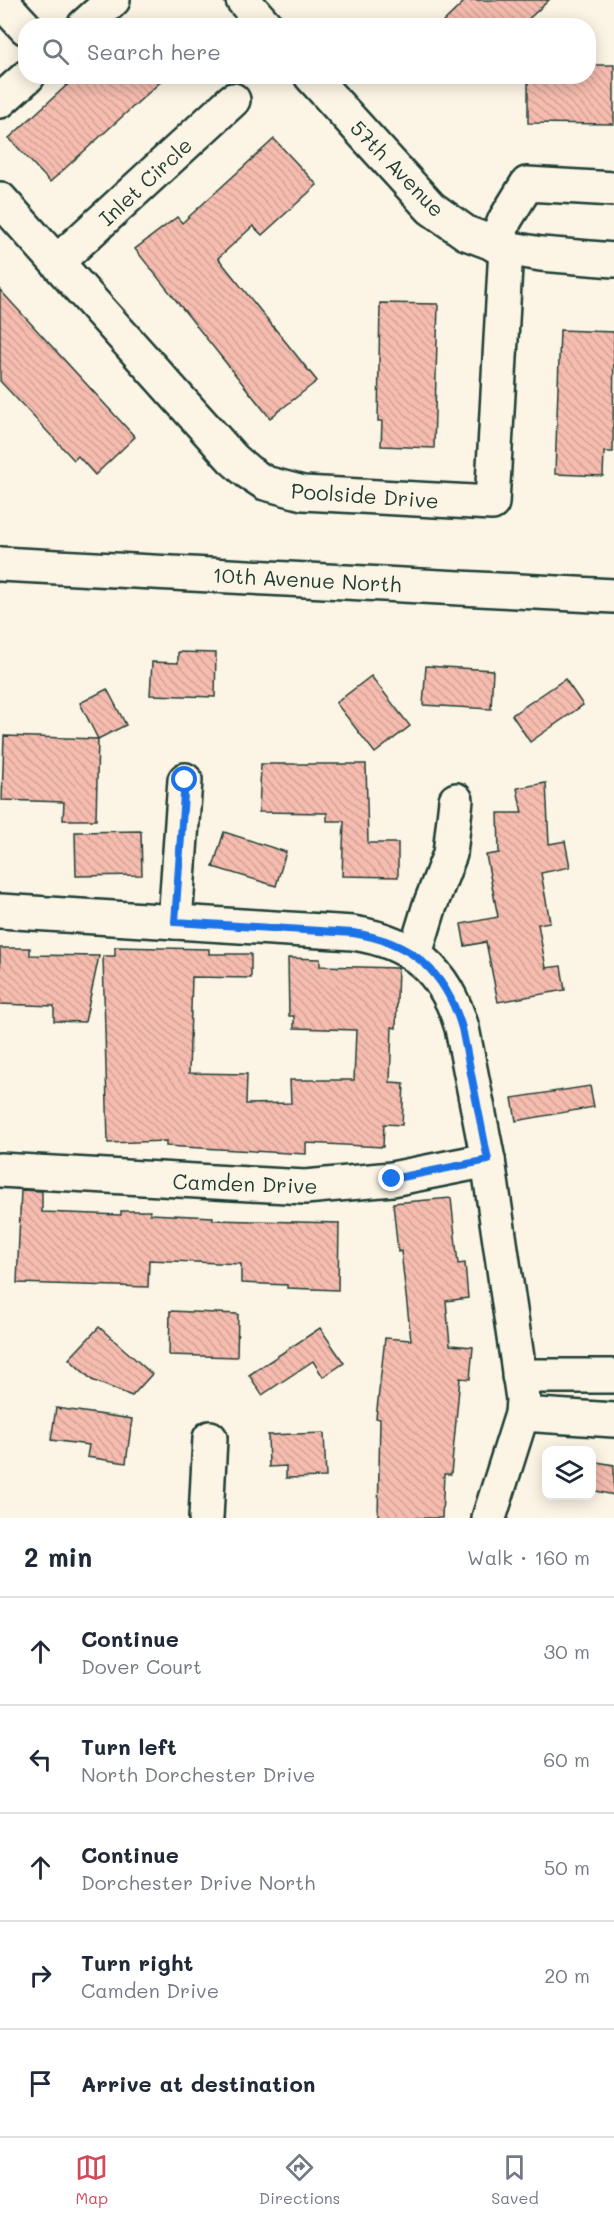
<!DOCTYPE html>
<html lang="en">
<head>
<meta charset="utf-8">
<style>
	:root { --surface:#fff; --page:#f2f2f3; --text:#1f2937; --muted:#747a83; --line:#e0e1e3; --accent:#d1495b }
	body { margin:0; font-family:Mali,sans-serif; background:var(--page); color:var(--text) }
	.controls { position:absolute; right:18px; bottom:18px; display:grid; overflow:hidden; border-radius:12px; box-shadow:0 3px 15px #0003 }
	.controls button { width:54px; height:54px; display:grid; place-items:center; padding:0; border:0; border-bottom:2px solid var(--line); background:var(--surface); color:var(--text); font:30px sans-serif }
	.stop { position:absolute; width:18px; height:18px; margin:-14px; border:4px solid #1a73e8; border-radius:50%; background:#fff }
	.stop.end { background:#1a73e8; border-color:#fff; box-shadow:0 2px 6px #0008 }
	.list { margin:0; padding:0; list-style:none }
	h2 { display:flex; justify-content:space-between; align-items:center; height:78px; margin:0; padding:0 24px; font-size:26px }
	h2 small { font-size:20px; font-weight:400; color:var(--muted) }
	.list li { display:grid; grid-template-columns:39px 1fr auto; gap:18px; align-items:center; box-sizing:border-box; height:108px; padding:0 24px; border-top:2px solid var(--line) }
	.list b { display:block; font-size:22px; white-space:nowrap }
	.list p { margin:0; font-size:20px; white-space:nowrap; color:var(--muted) }
	.list em { font-size:20px; font-style:normal; color:var(--muted) }
	.icon { flex:none; width:33px; height:33px; fill:none; stroke:currentColor; stroke-width:2; stroke-linecap:round; stroke-linejoin:round }
	.map { position:relative; flex:none; width:614px; height:1518px; overflow:hidden }
	.search { position:absolute; background:var(--surface); box-shadow:0 3px 15px #0003; left:18px; right:18px; top:18px; height:66px; display:flex; align-items:center; gap:15px; box-sizing:border-box; padding:0 21px; border-radius:24px; color:var(--muted); font-size:22px }
	.sheet { height:618px; background:var(--surface) }
	nav { display:flex; justify-content:space-around; align-items:center; box-sizing:border-box; height:84px; border-top:2px solid var(--line); background:var(--surface); font-size:16px; color:var(--muted) }
	nav a { display:grid; justify-items:center; gap:3px }
	nav .on { color:var(--accent) }
	.map>svg:first-child { display:block }
</style>
</head>
<body>
<div class="map">
<svg width="614" height="1518" viewBox="0 0 614 1518">
	<defs>
		<pattern id="building-back-hatch" width="6" height="6" patternUnits="userSpaceOnUse" patternTransform="scale(1.5)"><rect width="6" height="6" fill="#f6bcaf"/><path d="M-1 5l2 2M0 0l6 6M5-1l2 2" fill="none" stroke="#d2a297"/></pattern>
	</defs>
	<rect width="100%" height="100%" fill="#fcf5e5"/>
	<filter id="ink" filterUnits="userSpaceOnUse"><feTurbulence type="fractalNoise" baseFrequency=".0167" numOctaves="2"/><feDisplacementMap in="SourceGraphic" scale="12" xChannelSelector="R" yChannelSelector="G"/><feConvolveMatrix kernelMatrix="1 2 1 2 8 2 1 2 1" color-interpolation-filters="sRGB"/></filter>
	<g filter="url(#ink)">
		<!-- building -->
		<g fill="url(#building-back-hatch)" stroke="#1f3d34" stroke-width="1.5">
			<polygon points="466,0 549,0 521,26 439,26"/>
			<polygon points="588,65 614,65 614,124 528,123 528,76 588,76"/>
			<polygon points="77,76 167,76 50,182 9,138"/>
			<polygon points="274,139 317,185 262,235 253,226 218,258 317,381 270,418 135,249 177,217 182,223"/>
			<polygon points="0,290 135,437 95,475 78,456 74,460 0,381"/>
			<polygon points="380,303 438,304 434,448 381,446 382,421 378,421"/>
			<polygon points="560,330 614,332 613,452 604,452 603,476 555,474"/>
			<polygon points="178,652 216,653 215,697 150,695 152,662 178,663"/>
			<polygon points="426,666 493,670 491,709 423,705"/>
			<polygon points="371,676 410,726 375,753 336,703"/>
			<polygon points="565,679 583,705 530,742 512,715"/>
			<polygon points="107,689 126,725 98,739 80,703"/>
			<polygon points="4,736 98,739 96,820 63,820 64,802 2,800"/>
			<polygon points="261,764 366,764 368,843 398,843 398,877 342,876 344,821 327,821 327,813 259,812"/>
			<polygon points="546,783 549,844 565,841 570,867 541,873 550,922 538,924 546,968 561,966 565,990 498,1002 486,942 465,946 461,924 498,917 486,855 499,853 498,813 522,813 517,788"/>
			<polygon points="141,831 142,875 76,876 75,832"/>
			<polygon points="224,832 286,852 276,886 213,867"/>
			<polygon points="115,947 209,949 209,954 251,954 251,978 192,977 189,1073 247,1074 246,1104 291,1103 290,1080 354,1080 356,1030 294,1028 294,1016 289,1016 288,958 320,959 320,966 398,968 396,1028 392,1027 390,1082 404,1083 402,1125 384,1124 383,1147 306,1143 306,1154 166,1146 166,1141 108,1143 103,956 115,956"/>
			<polygon points="0,948 30,948 30,955 99,956 85,1022 54,1021 54,1006 0,1004"/>
			<polygon points="590,1086 594,1107 516,1121 512,1098"/>
			<polygon points="21,1190 42,1191 42,1212 121,1215 121,1211 150,1211 150,1214 213,1217 213,1220 339,1223 338,1290 287,1288 287,1285 241,1283 241,1264 149,1260 148,1287 17,1283"/>
			<polygon points="451,1198 458,1264 465,1263 468,1298 446,1301 450,1345 473,1347 470,1379 460,1378 451,1474 444,1474 442,1518 378,1518 380,1419 376,1418 385,1338 411,1340 401,1251 398,1252 393,1203"/>
			<polygon points="170,1311 238,1314 237,1357 169,1355"/>
			<polygon points="99,1327 152,1374 132,1396 92,1380 69,1359"/>
			<polygon points="320,1328 344,1363 323,1377 313,1361 262,1395 249,1375"/>
			<polygon points="56,1408 132,1419 126,1463 87,1457 89,1445 51,1440"/>
			<polygon points="324,1433 326,1477 286,1478 286,1466 269,1467 268,1435"/>
			<polygon points="591,1461 614,1465 614,1495 591,1490"/>
		</g>
		<g fill="none" stroke-linecap="round" stroke-linejoin="round">
			<defs>
				<g id="street">
					<polyline points="0,0 26,28"/>
					<polyline points="243,0 266,26"/>
					<polyline points="84,26 113,0"/>
					<polyline points="311,76 431,208 466,233 506,248 541,254 614,260"/>
					<polyline points="0,101 28,76"/>
					<polyline points="0,199 233,459 248,472 265,483 303,493 492,503 506,248"/>
					<polyline points="495,245 505,220 527,184 614,189"/>
					<polyline points="57,262 233,100"/>
					<path d="M0,911l353,22c59,9 92,37 109,95l26,132 35,239 -1,15 -33,104"/>
					<polyline points="175,922 185,780"/>
					<polyline points="415,954 429,908 450,854 456,800"/>
					<polyline points="0,1170 305,1187 392,1179 488,1160"/>
					<polyline points="519,1376 614,1376"/>
					<polyline points="522,1414 614,1420"/>
					<polyline points="206,1518 210,1438"/>
				</g>
				<polyline id="secondary" points="0,564 614,596"/>
			</defs>
			<!-- street casing -->
			<use href="#street" stroke="#1f3d34" stroke-width="38"/>
			<!-- secondary casing -->
			<use href="#secondary" stroke="#1f3d34" stroke-width="38"/>
			<!-- street -->
			<use href="#street" stroke="#fcf5e5" stroke-width="33"/>
			<!-- secondary -->
			<use href="#secondary" stroke="#fcf5e5" stroke-width="33"/>
		</g>
	</g>
	<g fill="none" stroke-linecap="round" stroke-linejoin="round" filter="url(#ink)">
		<!-- route -->
		<path stroke="#1a73e8" stroke-width="8" d="M185,780l-10,142 178,11c59,9 92,38 109,95l26,132 -96,19"/>
	</g>
	<g text-anchor="middle" dominant-baseline="central" stroke-width="6" stroke-linejoin="round" paint-order="stroke">
		<!-- street labels -->
		<g font-size="21" fill="#1f3d34" stroke="#fcf5e5">
			<text transform="translate(398 168) rotate(46)">57th Avenue</text>
			<text transform="translate(145 181) rotate(-43)">Inlet Circle</text>
			<text transform="translate(365 495) rotate(4)">Poolside Drive</text>
			<text transform="translate(307 579) rotate(3)">10th Avenue North</text>
			<text transform="translate(245 1183) rotate(2)">Camden Drive</text>
		</g>
	</g>
</svg>
<div class="controls">
<button><svg class="icon" aria-label="layers" viewBox="0 0 24 24"><path d="M12 4l9 5-9 5-9-5zM3 14l9 5 9-5"/></svg></button>
</div>
<div class="stop" style="left:185px;top:780px"></div>
<div class="stop end" style="left:392px;top:1179px"></div>
<div class="search"><svg class="icon" aria-label="search" viewBox="0 0 24 24"><circle cx="10" cy="10" r="6"/><path d="M15 15l6 6"/></svg>Search here</div>
</div>
<section class="sheet">
<h2>2 min<small>Walk · 160 m</small></h2>
<ul class="list">
<li><svg class="icon" aria-label="ahead" viewBox="0 0 24 24"><path d="M12 20V5M6 11l6-6 6 6"/></svg><div><b>Continue</b><p>Dover Court</p></div><em>30 m</em></li>
<li><svg class="icon" aria-label="left" viewBox="0 0 24 24"><path d="M17 20v-9H6M10 6l-5 5 5 5"/></svg><div><b>Turn left</b><p>North Dorchester Drive</p></div><em>60 m</em></li>
<li><svg class="icon" aria-label="ahead" viewBox="0 0 24 24"><path d="M12 20V5M6 11l6-6 6 6"/></svg><div><b>Continue</b><p>Dorchester Drive North</p></div><em>50 m</em></li>
<li><svg class="icon" aria-label="right" viewBox="0 0 24 24"><path d="M7 20v-9h11M14 6l5 5-5 5"/></svg><div><b>Turn right</b><p>Camden Drive</p></div><em>20 m</em></li>
<li><svg class="icon" aria-label="arrive" viewBox="0 0 24 24"><path d="M6 21V4h12l-3 4 3 4H6"/></svg><div><b>Arrive at destination</b></div></li>
</ul>
</section>
<nav>
<a class="on"><svg class="icon" aria-label="map" viewBox="0 0 24 24"><path d="M3 6l6-2 6 2 6-2v14l-6 2-6-2-6 2zM9 4v14M15 6v14"/></svg>Map</a>
<a><svg class="icon" aria-label="directions" viewBox="0 0 24 24"><path d="M12 3l9 9-9 9-9-9zM9 14v-3h6M13 9l2 2-2 2"/></svg>Directions</a>
<a><svg class="icon" aria-label="saved" viewBox="0 0 24 24"><path d="M7 4h10v16l-5-4-5 4z"/></svg>Saved</a>
</nav>
</body>
</html>
